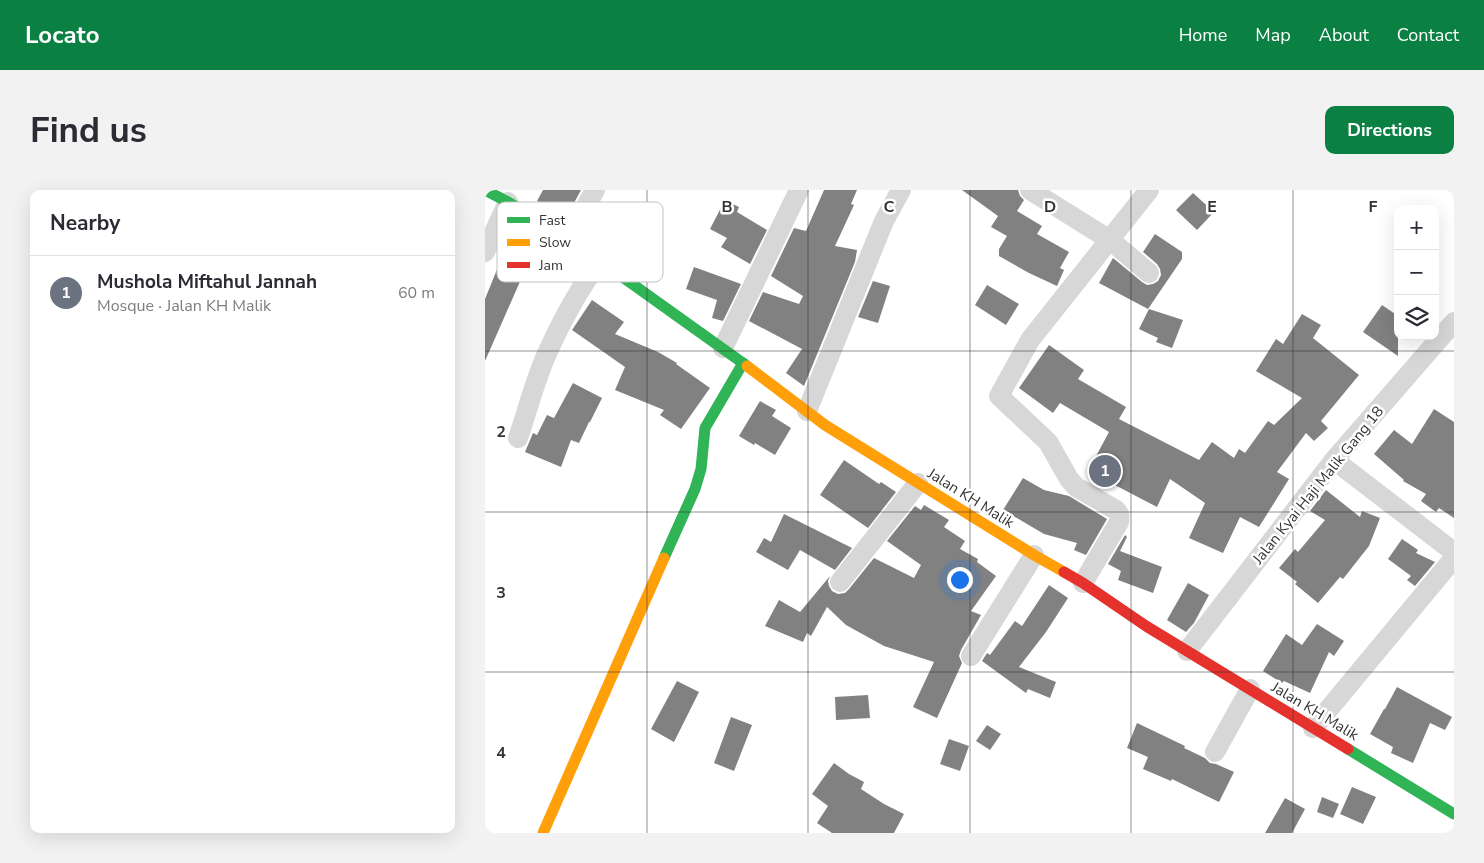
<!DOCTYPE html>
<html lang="en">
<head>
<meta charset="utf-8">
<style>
	:root { --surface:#fff; --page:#f2f2f3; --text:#2b2b33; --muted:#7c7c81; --line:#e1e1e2; --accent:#0b8043 }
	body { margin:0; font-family:"Nunito Sans",sans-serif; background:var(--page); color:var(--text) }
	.controls { position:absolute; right:15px; top:15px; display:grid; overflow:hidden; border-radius:10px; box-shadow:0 5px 20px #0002 }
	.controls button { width:45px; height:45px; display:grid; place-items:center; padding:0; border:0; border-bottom:1px solid var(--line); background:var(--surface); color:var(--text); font:25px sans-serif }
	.you { position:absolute; left:474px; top:389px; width:18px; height:18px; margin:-12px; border:4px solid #fff; border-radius:50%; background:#1a73e8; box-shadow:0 0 0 8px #1a73e833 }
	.badge { display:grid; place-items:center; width:32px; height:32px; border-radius:50%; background:var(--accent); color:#fff; font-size:16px; font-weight:700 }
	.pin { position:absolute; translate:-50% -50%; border:2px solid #fff; box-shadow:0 1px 5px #0006 }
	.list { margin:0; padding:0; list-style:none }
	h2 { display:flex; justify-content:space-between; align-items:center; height:65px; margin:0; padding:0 20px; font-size:21px }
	h2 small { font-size:16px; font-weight:400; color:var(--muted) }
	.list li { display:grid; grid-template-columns:32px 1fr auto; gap:15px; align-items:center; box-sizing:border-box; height:75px; padding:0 20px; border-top:1px solid var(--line) }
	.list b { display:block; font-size:19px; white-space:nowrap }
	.list p { margin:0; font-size:16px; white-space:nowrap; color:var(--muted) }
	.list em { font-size:16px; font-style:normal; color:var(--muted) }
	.icon { flex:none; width:28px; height:28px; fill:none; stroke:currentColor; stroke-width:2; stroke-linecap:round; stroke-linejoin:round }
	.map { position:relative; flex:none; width:969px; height:643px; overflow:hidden; border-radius:10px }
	header { display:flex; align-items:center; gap:30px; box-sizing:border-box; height:70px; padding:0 25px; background:var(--accent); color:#fff }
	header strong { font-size:24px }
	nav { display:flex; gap:28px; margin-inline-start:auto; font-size:18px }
	.intro { display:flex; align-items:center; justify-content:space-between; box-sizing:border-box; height:120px; padding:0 30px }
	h1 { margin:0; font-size:35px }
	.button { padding:12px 22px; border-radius:10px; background:var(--accent); color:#fff; font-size:18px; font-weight:700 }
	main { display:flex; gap:30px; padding:0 30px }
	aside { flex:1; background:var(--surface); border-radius:10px; box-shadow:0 5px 20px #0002 }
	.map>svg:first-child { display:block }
</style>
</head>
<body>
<header>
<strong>Locato</strong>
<nav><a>Home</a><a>Map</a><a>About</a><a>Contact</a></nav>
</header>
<div class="intro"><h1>Find us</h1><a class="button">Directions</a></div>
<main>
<aside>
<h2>Nearby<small></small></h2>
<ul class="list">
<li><span class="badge" style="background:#6b7280">1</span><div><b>Mushola Miftahul Jannah</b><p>Mosque · Jalan KH Malik</p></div><em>60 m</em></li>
</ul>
</aside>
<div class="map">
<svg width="969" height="643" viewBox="0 0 969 643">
	<rect width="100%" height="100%" fill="#fff"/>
	<!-- building -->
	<g fill="#818181">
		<polygon points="58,0 96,0 82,26 52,11"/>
		<polygon points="339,0 372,0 366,14 369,15 350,56 372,60 370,72 319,196 301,183 317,159 264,131 278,102 314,114 318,106 286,86 309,38 321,41"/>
		<polygon points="477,0 533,0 535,6 539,10 532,21 557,36 552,44 584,62 575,78 579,80 572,96 544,83 514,66 514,59 522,46 506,37 513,26"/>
		<polygon points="708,3 729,22 712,40 691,20"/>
		<polygon points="240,10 254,17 252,22 282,40 265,74 236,57 242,48 225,39"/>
		<polygon points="670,44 697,62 697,69 663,119 614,93 628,68 657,92 662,95 668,94 673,91 676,85 675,79 672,74 658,62"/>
		<polygon points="13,77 37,87 0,171 0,109"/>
		<polygon points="209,77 256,94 238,131 227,128 232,110 201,99"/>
		<polygon points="388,91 405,96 393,133 373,127"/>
		<polygon points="502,95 534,114 521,135 490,115"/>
		<polygon points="107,110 139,132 130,144 173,162 192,173 191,174 225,198 196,239 175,225 179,220 130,200 140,177 87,140"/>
		<polygon points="897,115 913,126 913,166 878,142"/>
		<polygon points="664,119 698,130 687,158 671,152 673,148 654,139"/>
		<polygon points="817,124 836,135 828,148 874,185 836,231 843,238 829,251 821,243 792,282 804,289 774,337 755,327 738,363 704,348 720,313 685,289 672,317 603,281 624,242 575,213 568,223 534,198 564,155 599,180 593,189 641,217 634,229 714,270 727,252 749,268 754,259 760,263 783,231 789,235 817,208 771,181 791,149 798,154"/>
		<polygon points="88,193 117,208 105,232 104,232 94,253 86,250 76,277 40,262 48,243 52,245 62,225 69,228"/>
		<polygon points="275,211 291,220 287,226 306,238 290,265 270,253 269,255 254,246"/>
		<polygon points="949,219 969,232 969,328 954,318 951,322 936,311 941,304 918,291 919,290 889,264 909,240 927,254"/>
		<polygon points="359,270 394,294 396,292 411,302 383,338 335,305"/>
		<polygon points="538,288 559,300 584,306 622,329 601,365 589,360 592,353 559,344 518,320"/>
		<polygon points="841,300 875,327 877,321 895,328 884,356 858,389 855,387 833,413 810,394 812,392 794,378 810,359 813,362 840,330 825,321"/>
		<polygon points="439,315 464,330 459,337 480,351 475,359 493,369 492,372 511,386 486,421 496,425 476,460 474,466 477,473 452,528 428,517 449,472 399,456 361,435 342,417 326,446 322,443 318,452 280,436 294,410 315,422 345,386 343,391 344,396 347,401 353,404 360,403 364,399 389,368 429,388 436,375 402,351 430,316 436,320"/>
		<polygon points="299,324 367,358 350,380 315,360 303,380 271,362 279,348 286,352"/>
		<polygon points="640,345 642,347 635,361 677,377 668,403 633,390 636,381 623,374"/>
		<polygon points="917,349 933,360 931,363 950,372 930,396 922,390 926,386 903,369"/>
		<polygon points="703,393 724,405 709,433 701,442 682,430"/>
		<polygon points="564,395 583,408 561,442 534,477 571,492 565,508 543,499 541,503 497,471 502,463 505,465 530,431 537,436"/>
		<polygon points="832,434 859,451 849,466 844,462 825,503 799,491 797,493 778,481 801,444 817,455"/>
		<polygon points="192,491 214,502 189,552 166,539"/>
		<polygon points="912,497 967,527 960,540 945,533 928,573 906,563 908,557 885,544 899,519 900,519"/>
		<polygon points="383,505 385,528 351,530 350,507"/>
		<polygon points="246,527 267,535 249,581 229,573"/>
		<polygon points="652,533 700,556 699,558 720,568 725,573 731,574 749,582 734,612 687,589 686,591 658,579 663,567 642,558"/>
		<polygon points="502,535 516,544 505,560 491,551"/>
		<polygon points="464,549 484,556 475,581 455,574"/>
		<polygon points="349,573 364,584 379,592 376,599 399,614 419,624 409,643 347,643 332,633 343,616 327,604"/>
		<polygon points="867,597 891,607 878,634 855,624"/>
		<polygon points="837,607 854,614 848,628 832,622"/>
		<polygon points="800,608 820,619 807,643 780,643"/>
	</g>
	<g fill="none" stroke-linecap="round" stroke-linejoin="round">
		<!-- street -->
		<g stroke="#d7d7d7" stroke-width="20">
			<polyline points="545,0 625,50 664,83"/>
			<polyline points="83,48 110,0"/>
			<polyline points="0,62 23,12"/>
			<polyline points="238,158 314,0"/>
			<polyline points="322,221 399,31 416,0"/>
			<path d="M33,248c9,-26 16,-54 27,-80 15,-34 33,-68 55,-97"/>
			<polyline points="849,270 969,362"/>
			<polyline points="355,392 433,293"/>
			<path d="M598,393l36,-61c1,-6 1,-8 -3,-12l-40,-23 -7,-8 -21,-37 -49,-46 31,-56 119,-150"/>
			<polyline points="702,461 849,270 969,132"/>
			<polyline points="486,466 549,365"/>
			<polyline points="828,538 969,368"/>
			<polyline points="730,562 765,499"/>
		</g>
		<!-- fast -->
		<g stroke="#30b455" stroke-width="11">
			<polyline points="0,0 23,12 83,48 262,176"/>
			<polyline points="179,368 210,299 216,279 220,238 258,173"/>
			<polyline points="863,559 969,624"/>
		</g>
		<!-- slow -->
		<g stroke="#ff9f0a" stroke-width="11">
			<polyline points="262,176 340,235 549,365 579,382"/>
			<polyline points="58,643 179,368"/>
		</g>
		<!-- jam -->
		<polyline stroke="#e5322d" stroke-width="11" points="579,382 598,393 661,436 863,559"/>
	</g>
	<!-- grid -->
	<path fill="none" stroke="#333" stroke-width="1" stroke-opacity="0.55" d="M162,0v643M323,0v643M485,0v643M646,0v643M808,0v643M0,161h969M0,322h969M0,482h969"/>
	<g text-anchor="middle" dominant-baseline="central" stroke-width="5" stroke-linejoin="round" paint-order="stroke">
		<!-- street labels -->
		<g font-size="15" fill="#333" stroke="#fff">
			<text transform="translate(833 295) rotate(-51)">Jalan Kyai Haji Malik Gang 18</text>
			<text transform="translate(486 308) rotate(32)">Jalan KH Malik</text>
			<text transform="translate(830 521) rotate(31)">Jalan KH Malik</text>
		</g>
	</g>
	<!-- legend -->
	<rect x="12" y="12" width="166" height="80" rx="8" fill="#fff" stroke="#c2c2c2" stroke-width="1"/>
	<rect x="22" y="27" width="23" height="6" fill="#30b455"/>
	<rect x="22" y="49" width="23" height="7" fill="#ff9f0a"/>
	<rect x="22" y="72" width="23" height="6" fill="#e5322d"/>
	<g font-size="14" fill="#333">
		<text x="54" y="35">Fast</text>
		<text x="54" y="57">Slow</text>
		<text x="54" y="80">Jam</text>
	</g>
	<g font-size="16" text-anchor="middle" font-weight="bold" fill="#333" stroke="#fff" stroke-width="5" stroke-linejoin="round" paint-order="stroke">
		<text x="242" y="22">B</text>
		<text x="404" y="22">C</text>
		<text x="565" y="22">D</text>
		<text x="727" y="22">E</text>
		<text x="888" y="22">F</text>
		<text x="16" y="247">2</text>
		<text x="16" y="408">3</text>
		<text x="16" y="568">4</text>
	</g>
</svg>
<div class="controls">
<button>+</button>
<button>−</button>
<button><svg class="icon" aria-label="layers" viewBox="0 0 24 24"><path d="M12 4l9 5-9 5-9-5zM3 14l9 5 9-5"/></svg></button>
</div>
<div class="you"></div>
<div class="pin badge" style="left:620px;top:281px;background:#6b7280">1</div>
</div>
</main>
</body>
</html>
